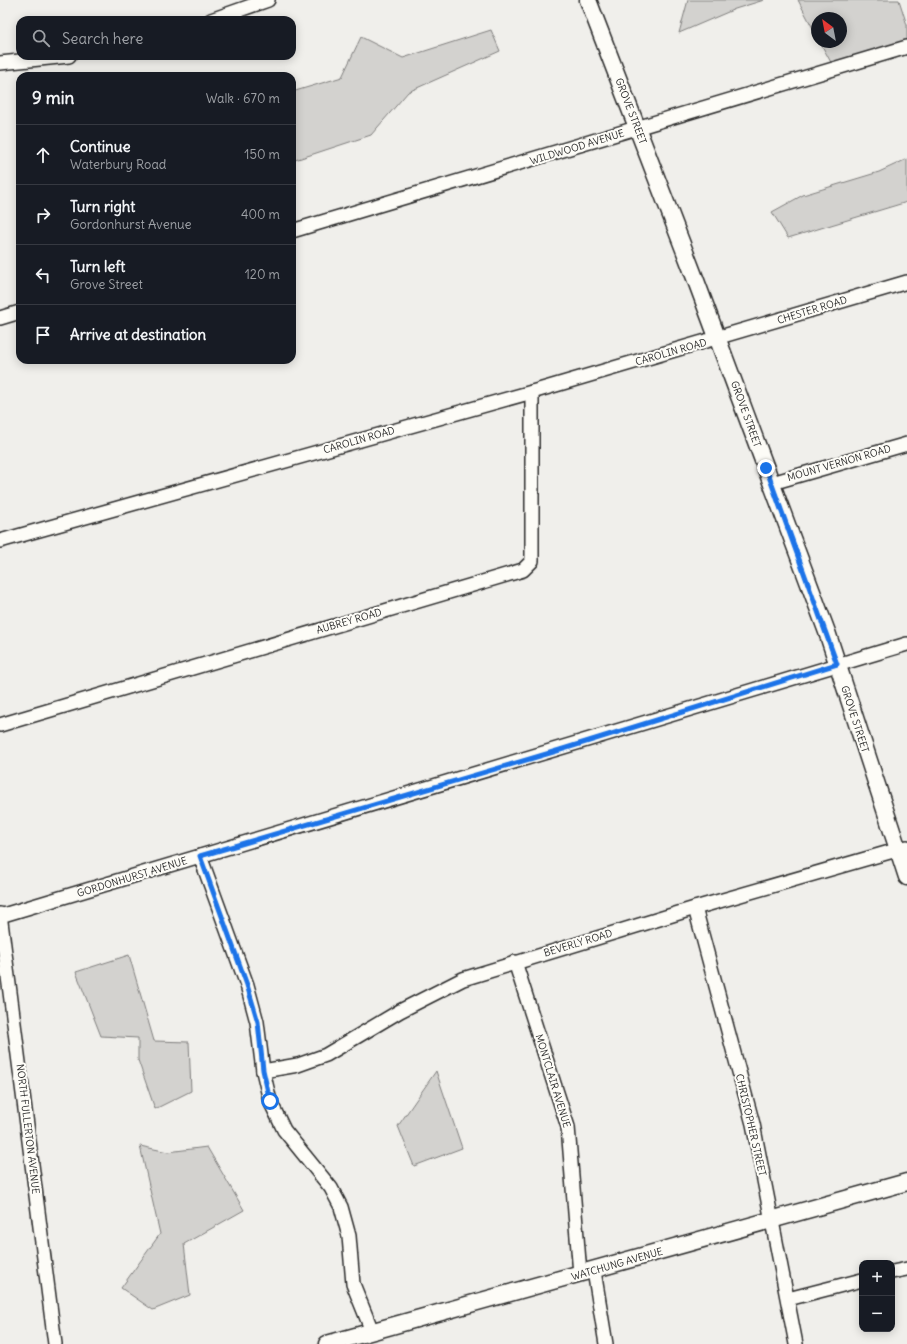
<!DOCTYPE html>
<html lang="en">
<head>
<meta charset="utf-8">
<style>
	:root { --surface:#171b24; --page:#20242c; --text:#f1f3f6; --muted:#9ea1a6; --line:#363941 }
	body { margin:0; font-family:Delius,sans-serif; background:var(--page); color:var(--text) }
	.controls { position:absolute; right:12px; bottom:12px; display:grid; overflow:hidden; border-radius:8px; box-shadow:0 2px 10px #0003 }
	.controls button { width:36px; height:36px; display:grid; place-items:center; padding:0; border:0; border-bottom:1px solid var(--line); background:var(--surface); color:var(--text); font:20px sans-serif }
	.compass { position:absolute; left:811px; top:12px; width:36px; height:36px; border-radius:50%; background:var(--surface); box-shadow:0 2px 10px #0003; rotate:328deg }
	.stop { position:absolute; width:12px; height:12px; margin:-9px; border:3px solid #1a73e8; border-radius:50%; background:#fff }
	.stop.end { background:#1a73e8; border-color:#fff; box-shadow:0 1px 4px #0008 }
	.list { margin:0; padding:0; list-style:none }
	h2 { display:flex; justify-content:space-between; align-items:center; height:52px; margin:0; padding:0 16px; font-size:17px }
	h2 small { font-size:13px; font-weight:400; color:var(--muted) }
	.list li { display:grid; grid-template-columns:26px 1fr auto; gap:12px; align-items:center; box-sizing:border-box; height:60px; padding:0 16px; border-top:1px solid var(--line) }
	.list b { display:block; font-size:15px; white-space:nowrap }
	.list p { margin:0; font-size:13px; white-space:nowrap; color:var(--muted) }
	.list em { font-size:13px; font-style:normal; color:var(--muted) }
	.icon { flex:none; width:22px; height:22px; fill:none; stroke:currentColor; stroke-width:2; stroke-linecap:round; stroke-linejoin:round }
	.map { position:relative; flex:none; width:907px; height:1344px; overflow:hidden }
	.search { position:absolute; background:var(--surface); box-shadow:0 2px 10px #0003; left:16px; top:16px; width:280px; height:44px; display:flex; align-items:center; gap:10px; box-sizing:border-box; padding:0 14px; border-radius:12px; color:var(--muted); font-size:15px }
	.panel { position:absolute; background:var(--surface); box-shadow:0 2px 10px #0003; left:16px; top:72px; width:280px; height:292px; border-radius:12px }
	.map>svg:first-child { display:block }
</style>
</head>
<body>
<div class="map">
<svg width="907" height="1344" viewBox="0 0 907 1344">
	<rect width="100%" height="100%" fill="#f0efeb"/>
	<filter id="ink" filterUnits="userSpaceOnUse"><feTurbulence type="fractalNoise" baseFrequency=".025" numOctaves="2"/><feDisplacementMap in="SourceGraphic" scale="8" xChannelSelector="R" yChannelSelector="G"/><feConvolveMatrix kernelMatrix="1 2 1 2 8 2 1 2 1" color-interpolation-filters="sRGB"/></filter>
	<g filter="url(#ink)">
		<!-- green -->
		<g fill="#d3d2cf" stroke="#7f7e7d">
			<polygon points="688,0 764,0 735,9 679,33"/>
			<polygon points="798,0 899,0 907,25 907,49 834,68 820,42 841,42 841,18 817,18 817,36"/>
			<polygon points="491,30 500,51 408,92 371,135 292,161 292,92 342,77 361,37 403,58"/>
			<polygon points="907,159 907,202 788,238 772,212 803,195 879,172"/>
			<polygon points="129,955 154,1041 189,1042 191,1091 155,1109 138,1060 138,1038 101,1036 76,972"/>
			<polygon points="436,1071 462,1148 414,1166 398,1126"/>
			<polygon points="140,1146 168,1152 207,1147 244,1210 184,1244 190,1295 153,1310 121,1288 160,1234"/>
		</g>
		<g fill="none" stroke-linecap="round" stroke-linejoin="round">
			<defs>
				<g id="minor">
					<polyline points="211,20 268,0"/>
					<polyline points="0,63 69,56"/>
					<polyline points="292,231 907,47"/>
					<polyline points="0,318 20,312"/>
					<polyline points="772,483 907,444"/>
					<polyline points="0,541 532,392 907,282"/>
					<polyline points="0,725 523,570 532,561 532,392"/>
					<polyline points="200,856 247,985 257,1022 263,1071 270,1101 284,1130 331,1188 341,1207 349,1236 353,1284 372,1331"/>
					<polyline points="695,908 753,1124 796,1344"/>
					<polyline points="0,914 55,1344"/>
					<polyline points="0,916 907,644"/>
					<polyline points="515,962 568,1127 580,1274"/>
					<polyline points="263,1071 298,1065 326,1055 400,1011 463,979 695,908 907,847"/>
					<polyline points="594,1271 606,1344"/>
					<polyline points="892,1272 907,1269"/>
					<polyline points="788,1299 862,1280"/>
				</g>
				<g id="major">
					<polyline points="588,0 695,278 827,632 907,877"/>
					<polyline points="327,1344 907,1182"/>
				</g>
			</defs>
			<!-- minor casing -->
			<use href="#minor" stroke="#2b2b2b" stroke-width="16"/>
			<!-- major casing -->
			<use href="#major" stroke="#2b2b2b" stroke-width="19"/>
			<!-- minor -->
			<use href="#minor" stroke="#fdfcf7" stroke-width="13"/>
			<!-- major -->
			<use href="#major" stroke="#fdfcf7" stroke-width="16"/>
		</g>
	</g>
	<g fill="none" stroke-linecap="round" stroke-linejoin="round" filter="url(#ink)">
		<!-- route -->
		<polyline stroke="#1a73e8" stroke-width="5" points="270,1101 263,1070 258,1022 247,985 200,856 560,750 837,664 766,468"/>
	</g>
	<g text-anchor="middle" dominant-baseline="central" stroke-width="4" stroke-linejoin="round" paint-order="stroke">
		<!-- street labels -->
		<g font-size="10" fill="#2b2b2b" stroke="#fdfcf7">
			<text transform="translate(631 111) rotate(69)">GROVE STREET</text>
			<text transform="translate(577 147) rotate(-17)">WILDWOOD AVENUE</text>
			<text transform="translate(812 310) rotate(-17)">CHESTER ROAD</text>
			<text transform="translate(671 352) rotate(-16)">CAROLIN ROAD</text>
			<text transform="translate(746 414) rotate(70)">GROVE STREET</text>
			<text transform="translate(359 440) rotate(-16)">CAROLIN ROAD</text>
			<text transform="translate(839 463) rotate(-16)">MOUNT VERNON ROAD</text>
			<text transform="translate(349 621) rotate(-16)">AUBREY ROAD</text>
			<text transform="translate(855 719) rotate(72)">GROVE STREET</text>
			<text transform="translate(132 877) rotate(-17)">GORDONHURST AVENUE</text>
			<text transform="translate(578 943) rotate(-17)">BEVERLY ROAD</text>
			<text transform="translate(553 1081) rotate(73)">MONTCLAIR AVENUE</text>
			<text transform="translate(751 1125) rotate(77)">CHRISTOPHER STREET</text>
			<text transform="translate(28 1129) rotate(83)">NORTH FULLERTON AVENUE</text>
			<text transform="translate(617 1264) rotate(-16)">WATCHUNG AVENUE</text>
		</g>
	</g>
</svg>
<div class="controls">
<button>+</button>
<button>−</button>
</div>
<svg class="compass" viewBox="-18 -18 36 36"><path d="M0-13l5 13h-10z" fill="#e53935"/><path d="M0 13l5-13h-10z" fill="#9ea1a6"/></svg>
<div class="stop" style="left:270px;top:1101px"></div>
<div class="stop end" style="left:766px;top:468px"></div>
<div class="search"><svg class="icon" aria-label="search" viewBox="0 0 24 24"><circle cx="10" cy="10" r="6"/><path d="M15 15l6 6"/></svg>Search here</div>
<section class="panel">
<h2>9 min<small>Walk · 670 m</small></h2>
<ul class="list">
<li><svg class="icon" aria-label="ahead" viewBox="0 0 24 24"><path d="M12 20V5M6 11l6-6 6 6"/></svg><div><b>Continue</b><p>Waterbury Road</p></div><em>150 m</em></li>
<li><svg class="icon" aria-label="right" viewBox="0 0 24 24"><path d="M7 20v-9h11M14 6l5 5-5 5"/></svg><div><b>Turn right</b><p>Gordonhurst Avenue</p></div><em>400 m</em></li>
<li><svg class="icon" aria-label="left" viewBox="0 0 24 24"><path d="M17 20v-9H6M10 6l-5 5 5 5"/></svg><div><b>Turn left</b><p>Grove Street</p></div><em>120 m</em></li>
<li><svg class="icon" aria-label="arrive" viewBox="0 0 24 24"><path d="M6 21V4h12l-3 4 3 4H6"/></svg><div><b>Arrive at destination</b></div></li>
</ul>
</section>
</div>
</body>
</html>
